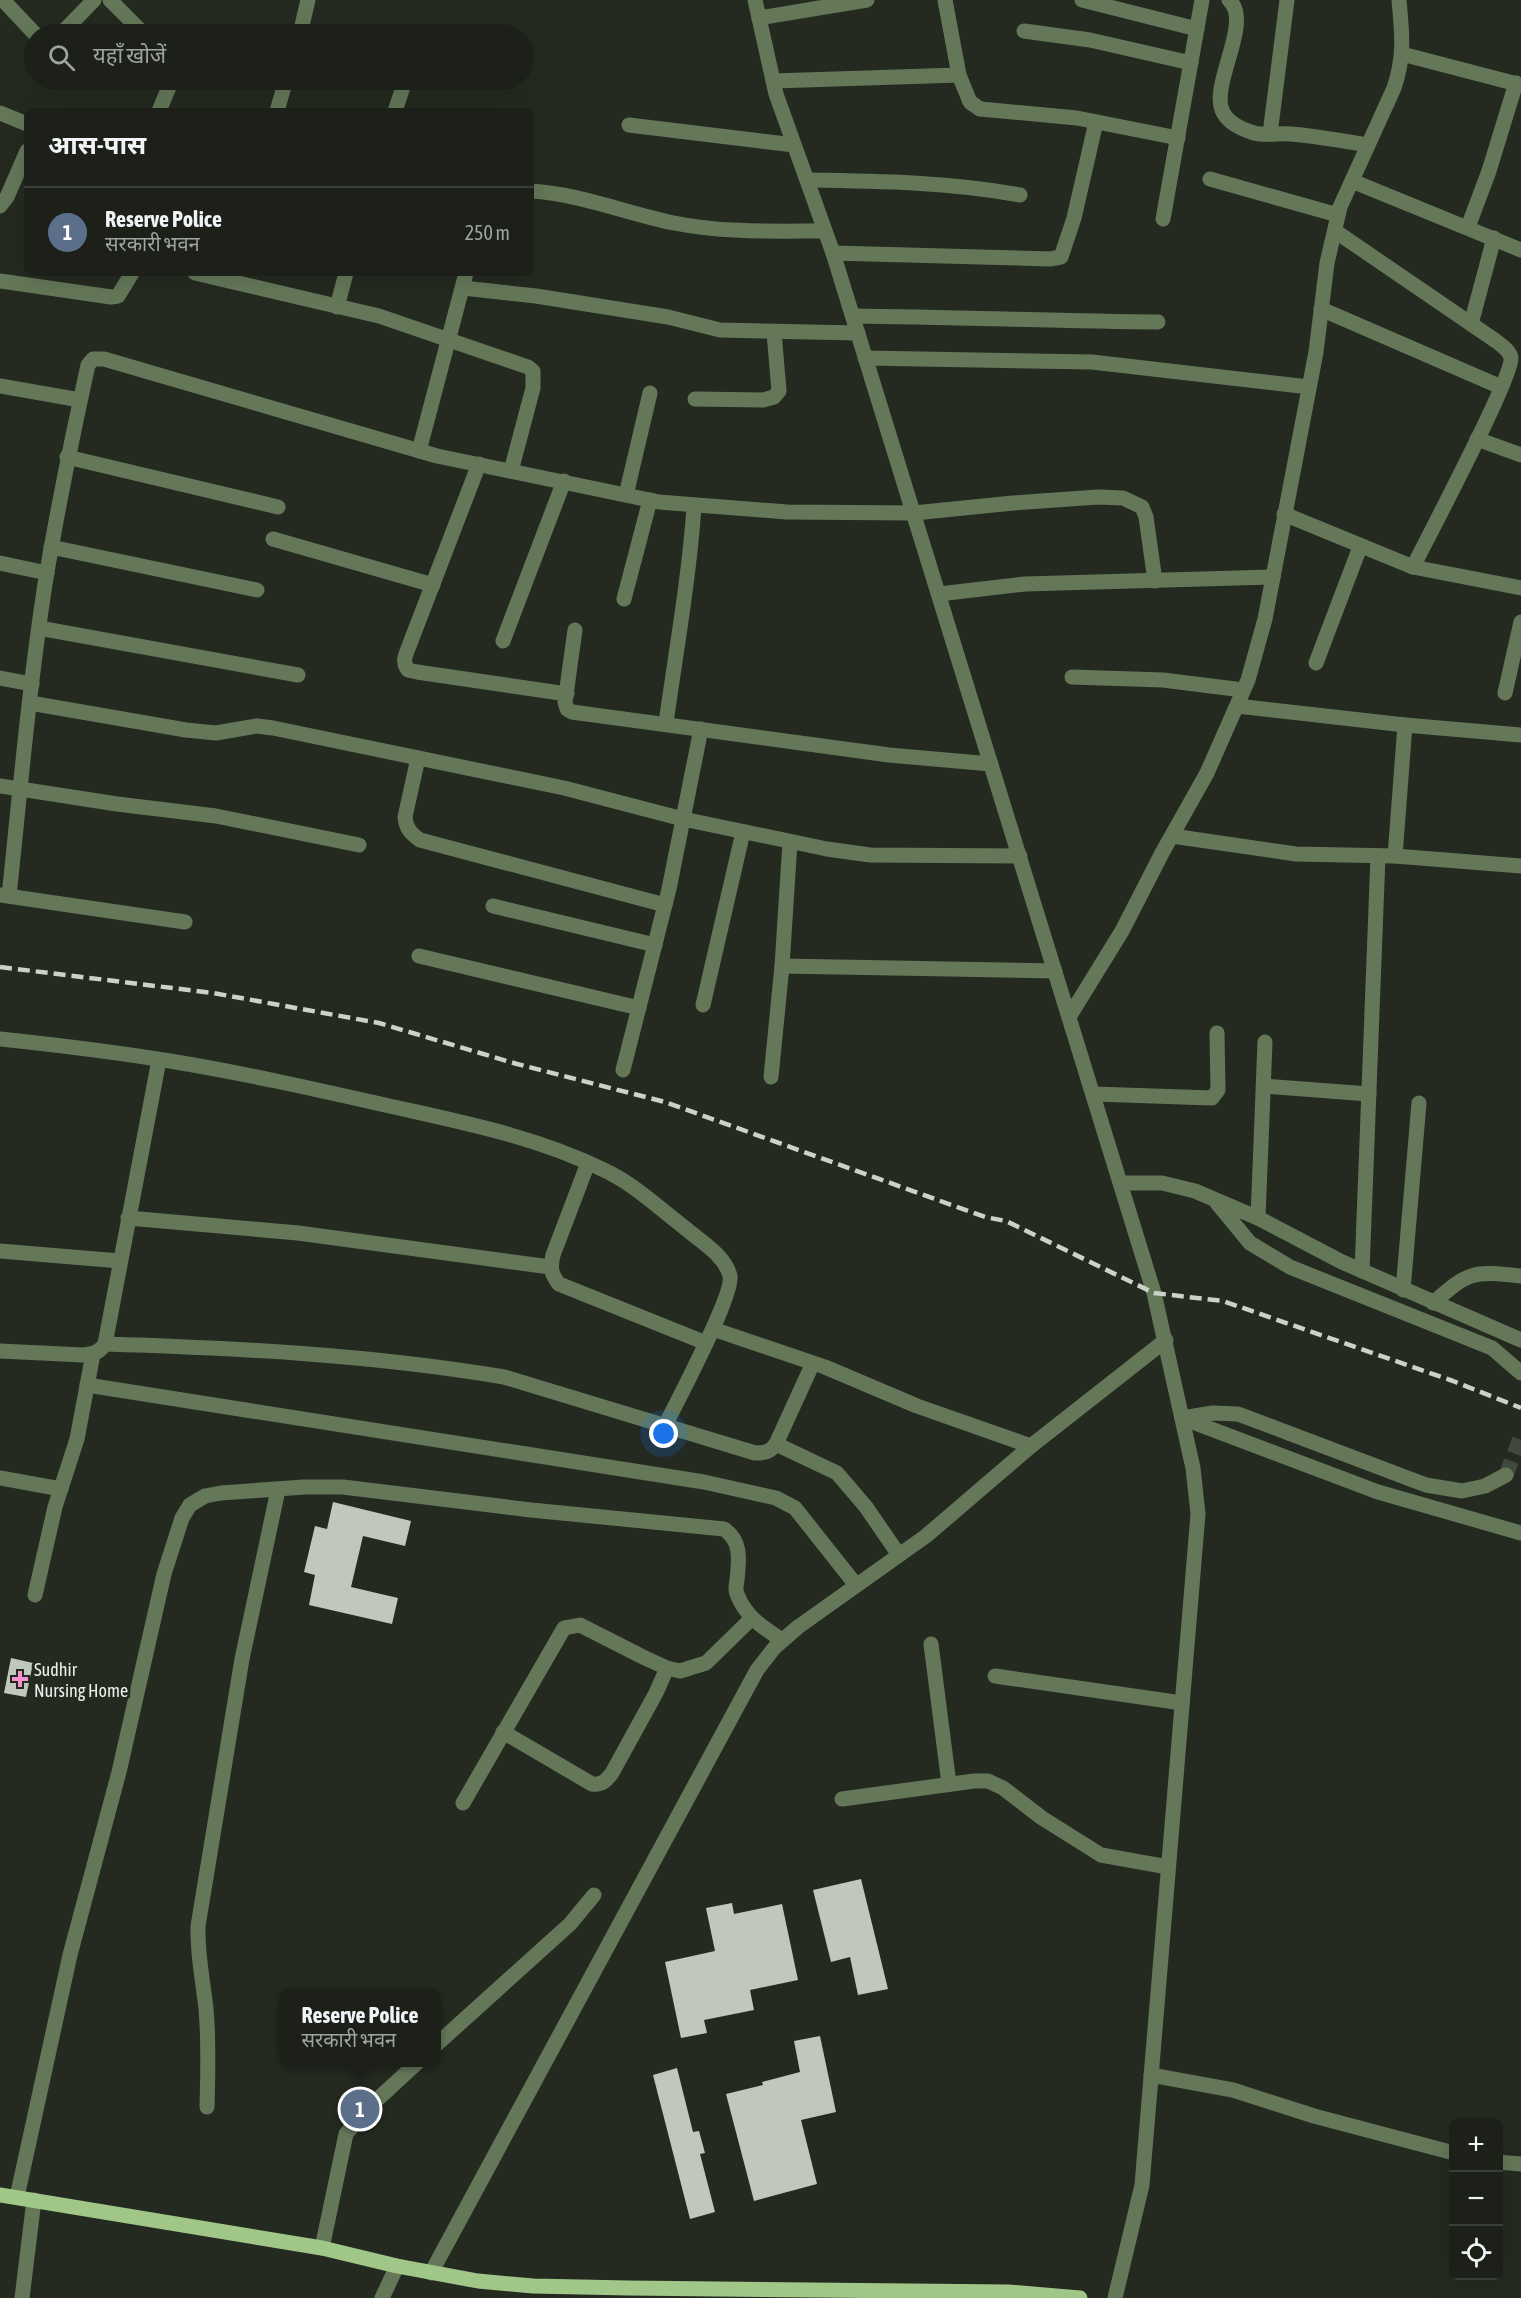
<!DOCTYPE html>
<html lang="hi">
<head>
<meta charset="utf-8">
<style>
	:root { --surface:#1c2019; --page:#252822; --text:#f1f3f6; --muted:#a0a3a2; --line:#3a3e38; --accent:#0b8043 }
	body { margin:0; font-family:"Asap Condensed","Noto Sans Devanagari",sans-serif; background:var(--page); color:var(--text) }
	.controls { position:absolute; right:18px; bottom:18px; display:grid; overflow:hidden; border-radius:9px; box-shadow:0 6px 24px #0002 }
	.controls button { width:54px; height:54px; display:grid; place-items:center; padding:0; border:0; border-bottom:2px solid var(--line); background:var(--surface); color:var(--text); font:30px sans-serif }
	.you { position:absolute; left:664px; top:1434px; width:21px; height:21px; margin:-15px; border:4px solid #fff; border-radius:50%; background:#1a73e8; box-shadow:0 0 0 9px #1a73e833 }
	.badge { display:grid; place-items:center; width:39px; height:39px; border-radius:50%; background:var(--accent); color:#fff; font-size:20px; font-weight:700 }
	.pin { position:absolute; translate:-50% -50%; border:3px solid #fff; box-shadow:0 2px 6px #0006 }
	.popup { position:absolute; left:279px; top:1989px; width:162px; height:78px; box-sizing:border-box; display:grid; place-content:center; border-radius:9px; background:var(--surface); filter:drop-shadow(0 2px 4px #0005); font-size:20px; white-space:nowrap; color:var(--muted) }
	.popup b { font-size:22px; color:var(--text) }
	.popup::after { content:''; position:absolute; left:50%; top:100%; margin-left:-12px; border:12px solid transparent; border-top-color:var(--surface) }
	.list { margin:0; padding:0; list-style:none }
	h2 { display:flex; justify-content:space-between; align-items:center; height:78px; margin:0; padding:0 24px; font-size:26px }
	h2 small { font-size:20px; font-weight:400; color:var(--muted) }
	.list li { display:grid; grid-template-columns:39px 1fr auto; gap:18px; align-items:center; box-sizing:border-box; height:90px; padding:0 24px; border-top:2px solid var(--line) }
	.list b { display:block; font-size:22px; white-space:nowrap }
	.list p { margin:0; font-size:20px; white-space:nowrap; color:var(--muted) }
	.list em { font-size:20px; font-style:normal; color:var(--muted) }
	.icon { flex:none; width:33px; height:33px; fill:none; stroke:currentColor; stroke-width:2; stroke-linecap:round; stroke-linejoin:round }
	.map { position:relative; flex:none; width:1521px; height:2298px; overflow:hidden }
	.search { position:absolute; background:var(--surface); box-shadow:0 6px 24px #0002; left:24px; top:24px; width:510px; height:66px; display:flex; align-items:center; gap:15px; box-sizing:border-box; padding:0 21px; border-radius:33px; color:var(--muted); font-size:22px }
	.panel { position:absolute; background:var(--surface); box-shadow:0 6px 24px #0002; left:24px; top:108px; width:510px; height:168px; border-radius:9px }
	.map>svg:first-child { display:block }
</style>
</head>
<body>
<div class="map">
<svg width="1521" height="2298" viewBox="0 0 1521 2298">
	<rect width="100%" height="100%" fill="#252a21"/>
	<!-- building -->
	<g fill="#c0c8bc">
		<polygon points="333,1502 411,1521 405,1546 363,1536 351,1587 398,1598 392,1624 309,1605 315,1575 304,1572 315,1526 327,1529"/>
		<polygon points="11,1658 33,1663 26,1697 4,1693"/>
		<polygon points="861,1879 888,1989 858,1995 850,1957 831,1962 813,1890"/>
		<polygon points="732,1903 734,1914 782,1904 798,1980 750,1990 754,2010 704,2020 707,2033 681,2038 665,1962 715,1951 706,1908"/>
		<polygon points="820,2036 836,2112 801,2120 817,2184 754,2201 726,2094 763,2085 762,2082 800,2072 794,2041"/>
		<polygon points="677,2068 693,2132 699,2131 705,2153 700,2154 715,2212 690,2219 653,2075"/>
	</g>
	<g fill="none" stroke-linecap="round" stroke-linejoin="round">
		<!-- minor-tunnel -->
		<polyline stroke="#43483f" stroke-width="15" stroke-dasharray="15 8" stroke-linecap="butt" points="1506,1475 1521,1436"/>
		<!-- minor -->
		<g stroke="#647859" stroke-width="15">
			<polyline points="3,0 35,34"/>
			<polyline points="110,0 144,34"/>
			<polyline points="755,0 776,94 833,253 1154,1293 1193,1468 1198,1514 1142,2185 1115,2298"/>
			<polyline points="945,0 959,75 970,102 980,109 1077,118 1178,138"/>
			<polyline points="1082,0 1197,29"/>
			<path d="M1229,0c24,21 -18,83 -7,110 5,13 19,19 32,23 12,3 25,0 37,1 26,2 51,7 77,11"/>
			<polyline points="759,18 867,0"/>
			<polyline points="1024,31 1090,40 1191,63"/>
			<polyline points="61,34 94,0"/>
			<polyline points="300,34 308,0"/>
			<polyline points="1402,54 1521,85"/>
			<polyline points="773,81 959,75"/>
			<polyline points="159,111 172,80"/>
			<polyline points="277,111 286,80"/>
			<polyline points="395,111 405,81"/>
			<polyline points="0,113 27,124"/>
			<polyline points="629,125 794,145"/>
			<polyline points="1270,134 1287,0"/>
			<polyline points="1210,179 1338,215"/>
			<path d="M807,180c71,1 142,2 213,15"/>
			<polyline points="1352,181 1521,250"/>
			<path d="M531,191c50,3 94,22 143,32 49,10 102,8 151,8"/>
			<polyline points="0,206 7,197 27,151"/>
			<polyline points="1163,219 1202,0"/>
			<polyline points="1468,227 1489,171 1516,83"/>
			<path d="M1335,231l161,110c5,4 14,10 15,17 2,18 -84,181 -98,209"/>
			<polyline points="833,253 1050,259 1061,257 1074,218 1096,122"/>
			<polyline points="195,273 379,316 528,367 533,371 533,388 511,471"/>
			<polyline points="0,281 111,297 118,296 132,273"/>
			<polyline points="463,288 536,296 668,317 720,330 858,333"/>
			<polyline points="337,307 346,273"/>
			<polyline points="1321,309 1501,387"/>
			<path d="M853,316c102,1 203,5 305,6"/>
			<polyline points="1471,324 1494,238"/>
			<polyline points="865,358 1092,362 1309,387"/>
			<polyline points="0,386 80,400"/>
			<polyline points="695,399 763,400 774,397 779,391 774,332"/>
			<polyline points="1477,439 1521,455"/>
			<polyline points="419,451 466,273"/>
			<polyline points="67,457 278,507"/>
			<path d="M479,464l-70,182c-4,10 -7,16 -1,24l9,2 150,22"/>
			<polyline points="626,495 650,393"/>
			<polyline points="1284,514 1413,567 1521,588"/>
			<polyline points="273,539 433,585"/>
			<polyline points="51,547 257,590"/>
			<polyline points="0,563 47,573"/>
			<polyline points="939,594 1025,584 1273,577"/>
			<polyline points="624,599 650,500"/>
			<polyline points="39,628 298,675"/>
			<polyline points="575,630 565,702 567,709 572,712 889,755 991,764"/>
			<polyline points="503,641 564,481"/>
			<polyline points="1316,663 1360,547"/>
			<polyline points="1072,677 1163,680 1243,690"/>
			<polyline points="0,678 32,684"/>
			<polyline points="1505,693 1521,622"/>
			<polyline points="30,703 186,730 216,733 257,726 273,728 564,788 683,819 827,849 870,855 1020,856"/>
			<polyline points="1237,706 1405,725 1521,735"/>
			<path d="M666,723c10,-72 23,-144 28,-216"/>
			<path d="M418,758l-13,59c1,11 5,16 15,23l245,65"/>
			<polyline points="0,786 117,804 216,816 359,845"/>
			<polyline points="1172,836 1296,854 1395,856 1521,866"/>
			<polyline points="1395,856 1405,725"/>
			<polyline points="0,895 185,922"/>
			<path d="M9,896c11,-104 20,-208 36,-312 12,-73 27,-146 43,-219l5,-6h11l333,97 222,46 128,10 127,1 99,-10 85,-6 25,1 19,9 4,10 9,64"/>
			<polyline points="493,906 655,945"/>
			<polyline points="419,956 639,1008"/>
			<polyline points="782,966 1055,971"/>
			<polyline points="703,1005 743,832"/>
			<path d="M1069,1017l53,-86 40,-78 45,-80 41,-93 17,-61 51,-267 11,-89 13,-56 54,-119c11,-32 8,-55 5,-88"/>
			<path d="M0,1039c57,6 114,13 170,22 73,12 144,28 215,44 75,17 150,31 219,65 30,14 55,38 81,58 15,13 40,27 45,48 4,19 -53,125 -64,148"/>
			<polyline points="623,1070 669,889 701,729"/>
			<polyline points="771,1077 782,966 790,842"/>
			<polyline points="1264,1086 1369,1094"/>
			<polyline points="1094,1094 1212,1098 1218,1090 1217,1033"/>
			<path d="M588,1163l-35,92c-3,13 -2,19 6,29l147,59"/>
			<polyline points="1121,1183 1162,1183 1195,1191 1258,1218 1342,1262 1521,1340"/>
			<polyline points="1217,1203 1250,1243 1290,1267 1492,1348 1521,1373"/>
			<polyline points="128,1218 298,1233 550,1267"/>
			<polyline points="1258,1218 1265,1042"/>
			<polyline points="0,1251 120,1261"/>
			<polyline points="1362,1271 1378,856"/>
			<polyline points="1403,1290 1419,1103"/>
			<path d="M1433,1303c36,-32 40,-32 88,-27"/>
			<polyline points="713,1329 825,1367 917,1406 1031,1446"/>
			<path d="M105,1344c133,4 268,11 399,33l251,76c10,0 15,-1 21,-9l37,-81"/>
			<path d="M0,1351l83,4c10,-1 16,-2 22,-11l54,-284"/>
			<polyline points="87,1385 704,1482 776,1498 795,1508 856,1585"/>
			<polyline points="1182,1418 1378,1492 1521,1533"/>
			<polyline points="1182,1418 1213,1413 1238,1414 1426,1485 1462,1491 1485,1486 1506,1475"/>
			<polyline points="776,1444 837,1473 866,1507 899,1555"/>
			<polyline points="0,1478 61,1489"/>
			<polyline points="35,1595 55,1507 77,1439 93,1354"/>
			<polyline points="931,1644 949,1784"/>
			<polyline points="995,1676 1182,1703"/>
			<path d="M503,1732l89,52c10,1 14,-3 20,-11l44,-80 11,-25"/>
			<polyline points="842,1799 974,1781 988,1781 1003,1788 1042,1818 1101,1855 1168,1867"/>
			<polyline points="463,1803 564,1628 580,1625 645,1658 667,1668 680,1671 706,1663 751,1619"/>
			<polyline points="436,2045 570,1924 594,1895"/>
			<polyline points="1151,2075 1233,2090 1314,2116 1454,2153"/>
			<path d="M207,2107c1,-33 2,-65 -1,-98 -3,-29 -9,-54 -8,-83l44,-267 36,-169"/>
			<polyline points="1498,2162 1521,2164"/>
			<path d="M17,2197l53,-242 49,-183 45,-198 18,-56 8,-13 15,-9 16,-3 83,-6h39l188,23 193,19c18,12 15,31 13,51 -1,5 -2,9 0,14 8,22 26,34 45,46"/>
			<polyline points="322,2248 346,2134 367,2109 418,2062"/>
			<polyline points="431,2273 757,1670 775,1647 798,1627 926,1536 1031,1446 1166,1340"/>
			<polyline points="22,2298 34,2200"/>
			<polyline points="382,2298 397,2266"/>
		</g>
		<!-- major -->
		<polyline stroke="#a0c787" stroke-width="15" points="0,2195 322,2248 397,2266 478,2281 533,2286 628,2288 1009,2292 1080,2298"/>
		<!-- rail -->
		<polyline stroke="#cdd1ca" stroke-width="4.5" stroke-dasharray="12 6" stroke-linecap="butt" points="0,967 213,993 379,1023 517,1064 665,1102 985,1217 1006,1221 1154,1293 1223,1301 1453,1381 1521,1408"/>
	</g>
	<!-- markers -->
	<path fill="#f790ce" stroke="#252a21" stroke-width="2" d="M17 1670h6v6h6v6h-6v6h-6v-6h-6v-6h6z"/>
	<g text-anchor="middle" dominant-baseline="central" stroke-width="6" stroke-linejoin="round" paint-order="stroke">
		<!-- poi labels -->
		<g font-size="18" fill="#ecf0ea" stroke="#252a21" text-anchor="start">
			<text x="34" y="1669">Sudhir<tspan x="34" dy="21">Nursing Home</tspan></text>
		</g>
	</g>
</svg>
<div class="controls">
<button>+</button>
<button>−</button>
<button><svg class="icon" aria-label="locate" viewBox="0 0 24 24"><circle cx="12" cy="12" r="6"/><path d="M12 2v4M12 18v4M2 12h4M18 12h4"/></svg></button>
</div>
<div class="you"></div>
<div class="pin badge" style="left:360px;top:2109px;background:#5c6f8a">1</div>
<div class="popup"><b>Reserve Police</b>सरकारी भवन</div>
<div class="search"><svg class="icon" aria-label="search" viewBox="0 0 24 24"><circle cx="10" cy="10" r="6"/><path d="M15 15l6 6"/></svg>यहाँ खोजें</div>
<section class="panel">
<h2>आस-पास<small></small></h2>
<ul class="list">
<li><span class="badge" style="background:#5c6f8a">1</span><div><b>Reserve Police</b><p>सरकारी भवन</p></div><em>250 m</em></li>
</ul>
</section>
</div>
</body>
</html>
